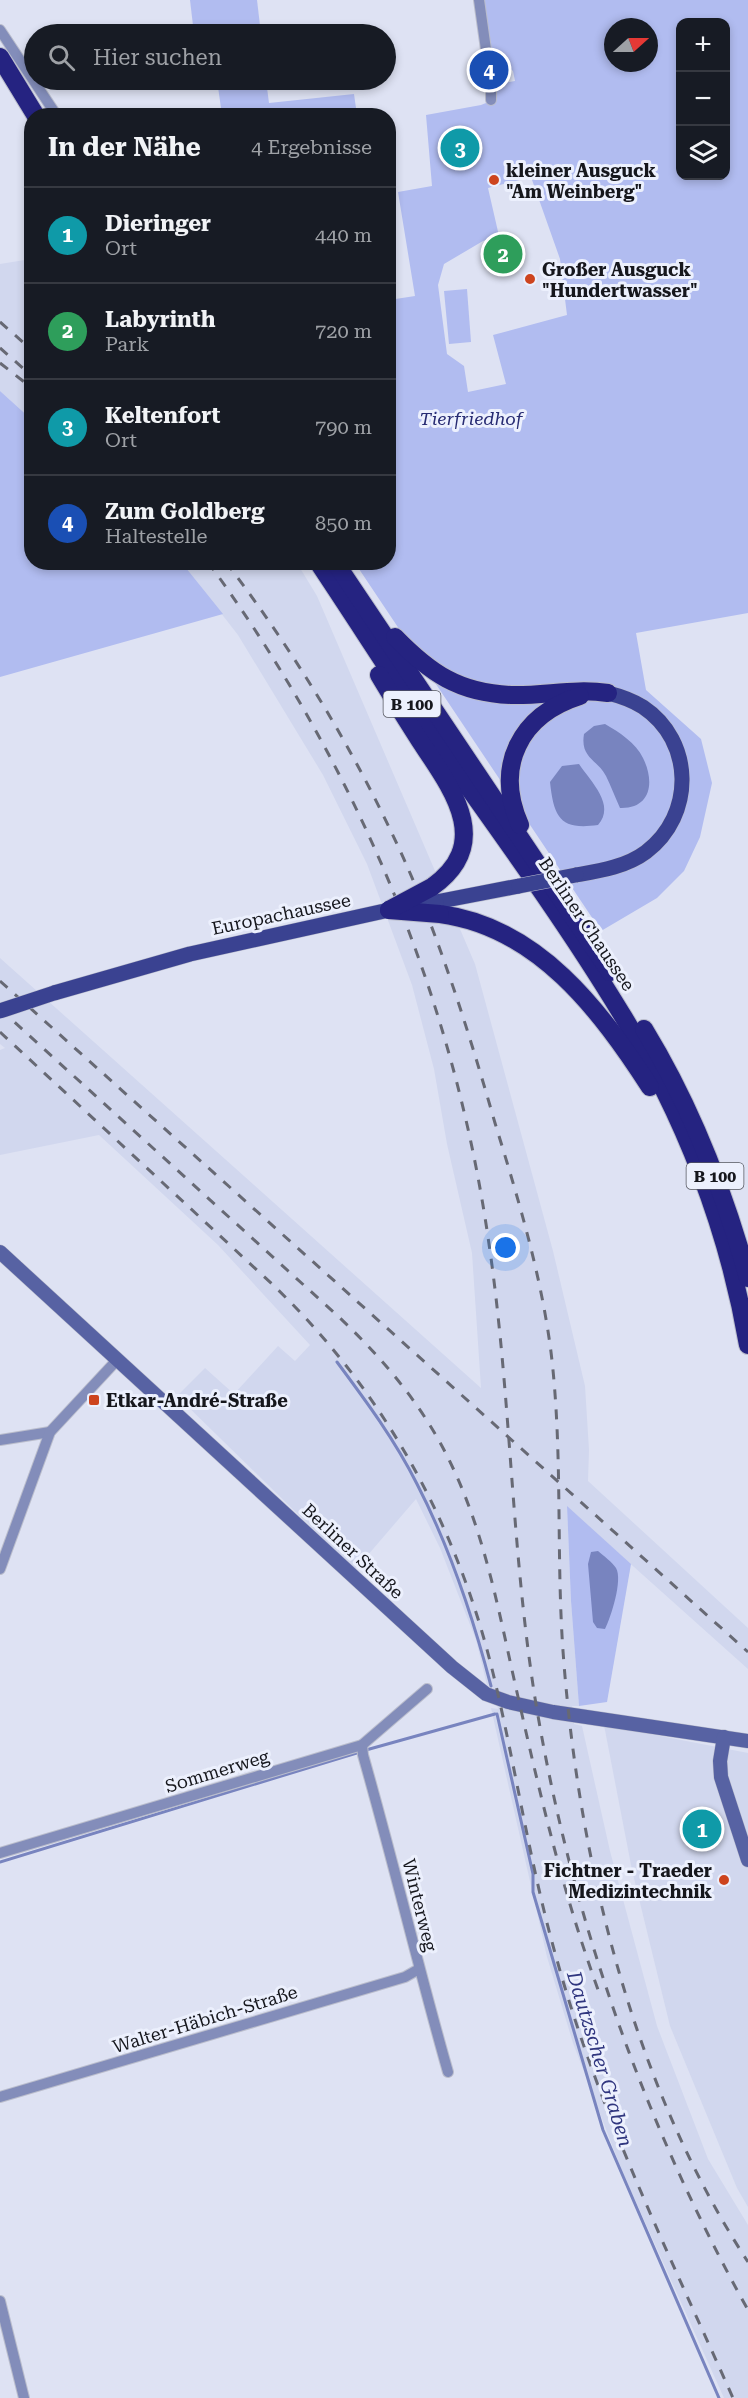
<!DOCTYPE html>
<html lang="de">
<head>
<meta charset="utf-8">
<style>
	:root { --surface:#171b24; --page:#20242c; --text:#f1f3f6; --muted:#9ea1a6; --line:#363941; --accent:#8c9099 }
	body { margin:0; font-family:"Roboto Serif",serif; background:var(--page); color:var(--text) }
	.controls { position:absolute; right:18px; top:18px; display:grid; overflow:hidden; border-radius:12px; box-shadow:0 3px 9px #0003 }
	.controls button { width:54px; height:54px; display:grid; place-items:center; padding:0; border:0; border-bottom:2px solid var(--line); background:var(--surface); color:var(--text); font:30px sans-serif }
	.compass { position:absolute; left:604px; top:18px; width:54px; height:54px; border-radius:50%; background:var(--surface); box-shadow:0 3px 9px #0003; rotate:69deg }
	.you { position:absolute; left:506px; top:1248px; width:21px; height:21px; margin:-15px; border:4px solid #fff; border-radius:50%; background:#1a73e8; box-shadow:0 0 0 9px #1a73e833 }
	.badge { display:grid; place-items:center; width:39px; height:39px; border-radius:50%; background:var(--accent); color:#fff; font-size:20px; font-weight:700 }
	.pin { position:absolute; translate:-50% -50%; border:3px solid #fff; box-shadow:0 2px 6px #0006 }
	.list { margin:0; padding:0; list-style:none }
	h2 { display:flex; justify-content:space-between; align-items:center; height:78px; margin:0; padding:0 24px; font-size:26px }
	h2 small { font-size:20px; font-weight:400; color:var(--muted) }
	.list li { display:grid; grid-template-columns:39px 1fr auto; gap:18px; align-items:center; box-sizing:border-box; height:96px; padding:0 24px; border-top:2px solid var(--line) }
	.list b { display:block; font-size:22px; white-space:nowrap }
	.list p { margin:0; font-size:20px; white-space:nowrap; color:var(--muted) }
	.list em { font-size:20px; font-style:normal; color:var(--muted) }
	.icon { flex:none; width:33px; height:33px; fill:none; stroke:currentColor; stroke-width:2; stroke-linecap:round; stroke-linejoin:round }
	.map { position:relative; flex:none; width:748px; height:2398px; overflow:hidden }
	.search { position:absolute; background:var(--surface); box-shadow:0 3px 9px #0003; left:24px; top:24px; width:372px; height:66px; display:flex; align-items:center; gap:15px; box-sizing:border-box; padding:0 21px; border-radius:33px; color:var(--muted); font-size:22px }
	.panel { position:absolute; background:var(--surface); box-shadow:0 3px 9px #0003; left:24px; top:108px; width:372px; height:462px; border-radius:24px }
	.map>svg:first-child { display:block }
</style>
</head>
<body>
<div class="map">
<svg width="748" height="2398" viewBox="0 0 748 2398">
	<rect width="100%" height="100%" fill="#dee2f3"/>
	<!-- built -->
	<g fill="#d1d7ee">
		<polygon points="31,259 31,419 0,391 0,264"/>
		<polygon points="182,563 297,563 317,596 475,964 553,1251 585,1386 589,1450 588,1481 748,1628 748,1669 567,1507 571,1601 579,1706 572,1706 574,1724 582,1726 610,1851 657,2026 708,2159 748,2225 748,2398 724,2398 622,2171 573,2043 547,1957 491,1708 498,1709 493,1688 487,1685 476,1640 440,1548 416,1499 355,1570 177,1396 205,1368 234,1394 278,1346 295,1361 310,1345 218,1245 99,1135 0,1155 0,1050 5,1048 0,1044 0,958 481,1388 472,1253 447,1144 434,1069 412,985 367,864 323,775 238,635"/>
		<polygon points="604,1725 748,1753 748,2207 737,2188 670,2026 632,1870"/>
	</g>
	<!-- green -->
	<g fill="#b1bcf0" fill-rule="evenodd">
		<polygon points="190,0 257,0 261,34 194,34"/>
		<path d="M479,0h269v613l-112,20 10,57 55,49 11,44 -12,54 -16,34 -27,27 -56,33 -246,-368 33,-1 1,-262 26,-4 -17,-104 34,-6 -6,-71 55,-10 10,-4v-16l24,-4 -2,-10 -18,-15 -7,8zM680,22h46v154h-46zM613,27h36v36h-36zM531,177l29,82 7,56 -74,20 13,49 -38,8 -4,-26 -17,-12 -9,-69 6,-21 39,-23 16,-5 -11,-48z"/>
		<polygon points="217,80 266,80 269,103 354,94 357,115 222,115"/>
		<polygon points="467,289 471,342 449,344 444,291"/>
		<polygon points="0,391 31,419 32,562 182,563 223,614 0,677"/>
		<polygon points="567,1506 631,1564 607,1702 579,1706 571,1601"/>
	</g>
	<!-- water -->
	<g fill="#7884bf">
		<path d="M605,724c14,8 31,19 38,34 12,24 8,51 -23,50 -5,-11 -9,-22 -14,-32 -9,-17 -26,-18 -22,-42l10,-8z"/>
		<path d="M579,764c12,18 37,41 19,61 -37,5 -44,-6 -48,-43l12,-16z"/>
		<path d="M598,1551c6,5 14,11 18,17 7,12 -5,49 -11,61l-8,-1 -4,-6 -5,-58 3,-12z"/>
	</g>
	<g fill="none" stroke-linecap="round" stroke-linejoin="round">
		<!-- stream -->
		<g stroke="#7884bf" stroke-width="3">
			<path d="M337,1362c29,39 58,78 80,122 33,64 56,133 74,202"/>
			<polyline points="497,1714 533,1874 533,1892 603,2130 719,2398"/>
			<polyline points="366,1750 495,1714"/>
			<polyline points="0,1862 360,1752"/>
		</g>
		<defs>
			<g id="street">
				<polyline points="479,0 491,85 491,100"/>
				<polyline points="0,30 57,116"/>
				<polyline points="0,1440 50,1432"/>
				<polyline points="0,1569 50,1432 117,1360"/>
				<path d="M362,1745l1,10c30,105 55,212 85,317"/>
				<polyline points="0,1853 362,1745 427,1689"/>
				<polyline points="0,2097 405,1977 419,1969"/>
				<polyline points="0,2301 24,2398"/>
			</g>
			<g id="secondary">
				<polyline points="0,1252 452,1667 486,1694 508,1702 553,1712 748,1741"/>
				<polyline points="724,1737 720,1761 721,1777 748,1860"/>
			</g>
			<g id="primary">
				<path d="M576,875c23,-4 50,-8 70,-23 49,-37 48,-111 -3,-145 -11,-7 -23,-11 -35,-14"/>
				<polyline points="436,902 519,886"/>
				<polyline points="54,993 190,954 389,910"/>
			</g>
			<g id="highway">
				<polyline points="0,57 36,116"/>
				<path d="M318,562c48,72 94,145 143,215 55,77 111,155 160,236 63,101 107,215 127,332"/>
				<polyline points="335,562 610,972"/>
				<path d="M395,637c35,36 64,56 116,58 34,1 63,-7 97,-2"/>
				<path d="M379,675c13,22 27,44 41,66 32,48 74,102 12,146"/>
				<path d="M520,825c-26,-59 0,-110 60,-129"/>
				<path d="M440,914c98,13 160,96 210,173"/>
				<path d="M644,1029c47,77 80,162 104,249"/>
			</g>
		</defs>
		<!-- street casing -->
		<use href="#street" stroke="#babdcc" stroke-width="12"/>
		<!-- secondary casing -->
		<use href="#secondary" stroke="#babdcc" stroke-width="15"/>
		<!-- primary casing -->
		<use href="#primary" stroke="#babdcc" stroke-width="16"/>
		<!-- highway casing -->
		<use href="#highway" stroke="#babdcc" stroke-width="20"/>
		<!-- street -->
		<use href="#street" stroke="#838dba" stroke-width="10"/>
		<!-- secondary -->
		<use href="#secondary" stroke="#5762a3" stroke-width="14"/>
		<!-- primary -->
		<use href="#primary" stroke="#3a4291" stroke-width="15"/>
		<!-- highway -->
		<use href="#highway" stroke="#252381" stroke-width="18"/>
		<!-- rail -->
		<g stroke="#676974" stroke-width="3" stroke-dasharray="10 10" stroke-linecap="butt">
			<polyline points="0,322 32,350"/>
			<polyline points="0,348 32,376"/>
			<polyline points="0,363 32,388"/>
			<path d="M208,562c148,203 246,434 281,682 22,150 22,303 46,454 35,214 107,422 213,612"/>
			<path d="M226,562c72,95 133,196 181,304 36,83 63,170 88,257 23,75 46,151 56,229 12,99 5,200 12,299 15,208 70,435 185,611"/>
			<polyline points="0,981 748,1652"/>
			<path d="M0,1009l340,309c45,43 85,90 112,148 32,67 46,141 62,213 24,107 48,213 86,316"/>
			<path d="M0,1032l272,252c111,106 185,240 221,389 23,95 37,193 64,287 42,152 112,294 176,438"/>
		</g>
		<defs>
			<g id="primary-bridge">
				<polyline points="519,886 576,875"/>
				<polyline points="406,907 436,902"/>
				<polyline points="0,1011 54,993"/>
			</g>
			<g id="highway-bridge">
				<polyline points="389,910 440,914"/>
				<polyline points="389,910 432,887"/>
			</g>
		</defs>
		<!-- primary-bridge casing -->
		<use href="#primary-bridge" stroke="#babdcc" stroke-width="16" stroke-linecap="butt"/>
		<!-- highway-bridge casing -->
		<use href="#highway-bridge" stroke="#babdcc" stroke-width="20" stroke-linecap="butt"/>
		<!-- primary-bridge -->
		<use href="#primary-bridge" stroke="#3a4291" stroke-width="15"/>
		<!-- highway-bridge -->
		<use href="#highway-bridge" stroke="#252381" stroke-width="18"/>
	</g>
	<!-- markers -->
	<g fill="#cd441e" stroke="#ecf0fd" stroke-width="2">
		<circle cx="494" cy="180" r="6"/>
		<circle cx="530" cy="279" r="6"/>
		<rect x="88" y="1394" width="12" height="12" rx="3"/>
		<circle cx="724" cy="1880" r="6"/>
	</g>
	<g text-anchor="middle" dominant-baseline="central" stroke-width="6" stroke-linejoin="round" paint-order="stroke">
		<!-- shield labels -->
		<g fill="#ecf0fd" stroke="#565860" stroke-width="1.5">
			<rect x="383.5" y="691" width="57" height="26" rx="4.5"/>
			<rect x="686.5" y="1163" width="57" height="26" rx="4.5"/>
		</g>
		<g font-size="16" font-weight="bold" fill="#16171d">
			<text x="412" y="704">B 100</text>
			<text x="715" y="1176">B 100</text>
		</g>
		<!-- poi labels -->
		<g font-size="18" font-weight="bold" fill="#16171d" stroke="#ecf0fd" text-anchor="start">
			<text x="506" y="170">kleiner Ausguck<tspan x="506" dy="21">"Am Weinberg"</tspan></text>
			<text x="542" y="269">Großer Ausguck<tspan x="542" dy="21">"Hundertwasser"</tspan></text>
			<text x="106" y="1400">Etkar-André-Straße</text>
			<text x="712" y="1870" text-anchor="end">Fichtner - Traeder<tspan x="712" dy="21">Medizintechnik</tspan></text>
		</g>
		<!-- park labels -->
		<g font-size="18" font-style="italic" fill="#272b73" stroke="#ecf0fd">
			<text x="471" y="418">Tierfriedhof</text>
		</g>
		<!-- street labels -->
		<g font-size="18" fill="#16171d" stroke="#ecf0fd">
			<text transform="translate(281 914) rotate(-12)">Europachaussee</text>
			<text transform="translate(587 924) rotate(56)">Berliner Chaussee</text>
			<text transform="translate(353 1551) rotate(43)">Berliner Straße</text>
			<text transform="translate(217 1771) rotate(-17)">Sommerweg</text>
			<text transform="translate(420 1905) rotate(76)">Winterweg</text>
			<text transform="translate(205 2019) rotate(-17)">Walter-Häbich-Straße</text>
		</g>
		<!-- water labels -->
		<g font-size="20" font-style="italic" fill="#30367f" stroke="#ecf0fd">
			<text transform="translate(600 2059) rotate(73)">Dautzscher Graben</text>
		</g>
	</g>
</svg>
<div class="controls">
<button>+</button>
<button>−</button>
<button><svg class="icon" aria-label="layers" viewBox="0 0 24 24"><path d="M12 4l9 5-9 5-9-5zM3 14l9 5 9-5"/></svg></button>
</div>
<svg class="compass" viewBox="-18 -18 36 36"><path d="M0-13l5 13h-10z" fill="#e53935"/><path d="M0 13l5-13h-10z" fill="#9ea1a6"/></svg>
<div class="you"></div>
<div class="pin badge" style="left:702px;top:1829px;background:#0f9aa8">1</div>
<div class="pin badge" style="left:503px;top:254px;background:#2e9e5b">2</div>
<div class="pin badge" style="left:460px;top:148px;background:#0f9aa8">3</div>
<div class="pin badge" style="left:489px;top:70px;background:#1a4fb4">4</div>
<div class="search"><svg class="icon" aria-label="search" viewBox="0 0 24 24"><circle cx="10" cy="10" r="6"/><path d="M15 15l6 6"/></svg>Hier suchen</div>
<section class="panel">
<h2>In der Nähe<small>4 Ergebnisse</small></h2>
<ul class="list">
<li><span class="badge" style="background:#0f9aa8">1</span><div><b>Dieringer</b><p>Ort</p></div><em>440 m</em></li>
<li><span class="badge" style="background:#2e9e5b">2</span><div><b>Labyrinth</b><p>Park</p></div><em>720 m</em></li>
<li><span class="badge" style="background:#0f9aa8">3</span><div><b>Keltenfort</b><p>Ort</p></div><em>790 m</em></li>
<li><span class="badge" style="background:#1a4fb4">4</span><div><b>Zum Goldberg</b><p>Haltestelle</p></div><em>850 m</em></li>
</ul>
</section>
</div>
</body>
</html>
